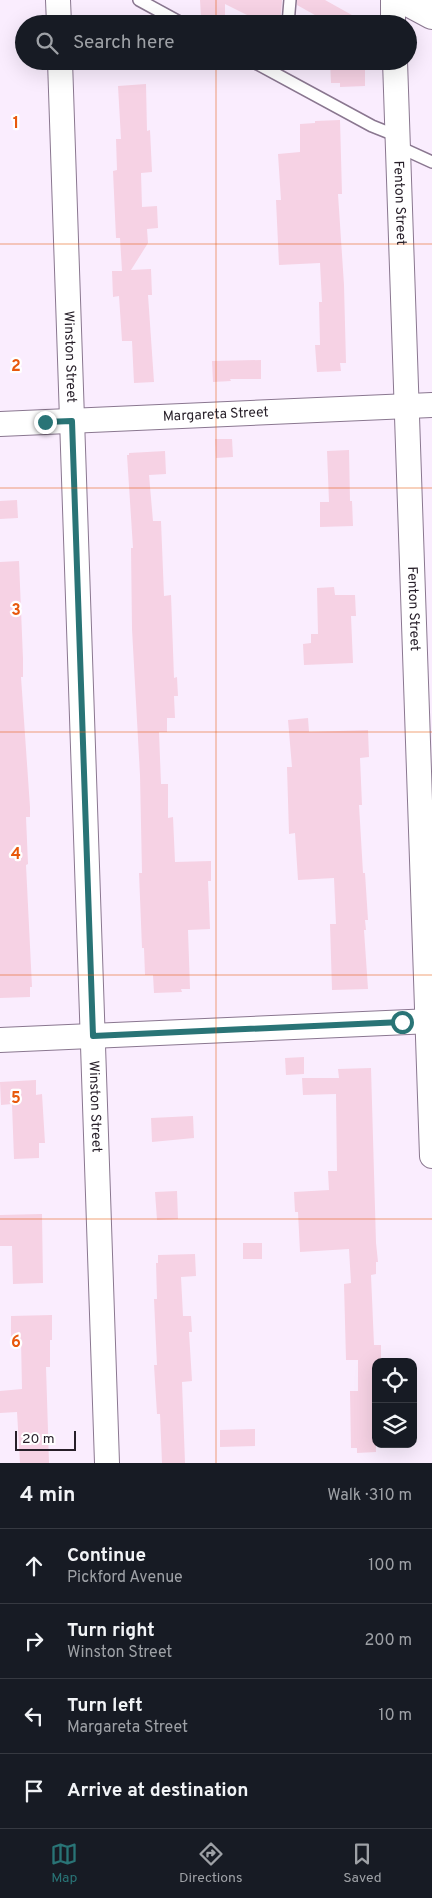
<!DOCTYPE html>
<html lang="en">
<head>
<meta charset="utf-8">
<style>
	:root { --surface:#171b24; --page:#20242c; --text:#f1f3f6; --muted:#9ea1a6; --line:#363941; --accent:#297476 }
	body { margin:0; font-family:Overpass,sans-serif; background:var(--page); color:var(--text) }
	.controls { position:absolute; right:15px; bottom:15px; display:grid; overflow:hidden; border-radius:10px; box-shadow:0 5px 20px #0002 }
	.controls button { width:45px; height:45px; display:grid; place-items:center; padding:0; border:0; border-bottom:1px solid var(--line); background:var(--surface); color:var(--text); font:25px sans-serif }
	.scale { position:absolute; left:15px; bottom:12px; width:61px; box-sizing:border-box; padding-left:5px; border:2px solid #271f29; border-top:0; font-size:14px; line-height:18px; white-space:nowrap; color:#271f29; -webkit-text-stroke:4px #fff; paint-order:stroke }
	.stop { position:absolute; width:15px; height:15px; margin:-11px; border:4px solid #297476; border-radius:50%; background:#fff }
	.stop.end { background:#297476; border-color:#fff; box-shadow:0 1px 5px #0008 }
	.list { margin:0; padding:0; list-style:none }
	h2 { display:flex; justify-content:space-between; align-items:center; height:65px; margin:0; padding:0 20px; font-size:21px }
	h2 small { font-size:16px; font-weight:400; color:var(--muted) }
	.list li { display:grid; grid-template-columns:32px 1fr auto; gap:15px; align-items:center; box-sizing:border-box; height:75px; padding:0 20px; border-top:1px solid var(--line) }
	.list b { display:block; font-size:19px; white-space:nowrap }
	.list p { margin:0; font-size:16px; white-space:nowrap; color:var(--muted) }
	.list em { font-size:16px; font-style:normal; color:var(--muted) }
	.icon { flex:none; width:28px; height:28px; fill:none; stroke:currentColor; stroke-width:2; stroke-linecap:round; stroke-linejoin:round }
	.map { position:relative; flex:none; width:432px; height:1463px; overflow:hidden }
	.search { position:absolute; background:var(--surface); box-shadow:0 5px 20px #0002; left:15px; right:15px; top:15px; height:55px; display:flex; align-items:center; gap:12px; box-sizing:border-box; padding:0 18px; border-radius:28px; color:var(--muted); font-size:19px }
	.sheet { height:365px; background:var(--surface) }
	nav { display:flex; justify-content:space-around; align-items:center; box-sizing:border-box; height:70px; border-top:1px solid var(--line); background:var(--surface); font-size:14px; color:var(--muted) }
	nav a { display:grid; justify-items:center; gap:2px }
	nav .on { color:var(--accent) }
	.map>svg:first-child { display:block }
</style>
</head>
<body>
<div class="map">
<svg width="432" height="1463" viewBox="0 0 432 1463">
	<rect width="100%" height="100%" fill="#faedfe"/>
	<!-- building -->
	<g fill="#f6d2e4">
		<polygon points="200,0 282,0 281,15 249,16 225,4 225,24 216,24 201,17"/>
		<polygon points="297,0 325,0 368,24 331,24 297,5"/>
		<polygon points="330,61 365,61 365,86 340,87 340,83 331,83"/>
		<polygon points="146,84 147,131 150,130 152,172 141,173 142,207 157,206 158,228 147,229 148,243 131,270 151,269 152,295 148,295 154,382 134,383 132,341 122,341 119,296 113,297 112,271 122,271 120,238 116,238 113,171 117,170 116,139 121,139 118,86"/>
		<polygon points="340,120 342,194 338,194 344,285 346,363 340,363 341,371 317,372 315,345 320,345 319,302 322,302 320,263 279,265 276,200 281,200 278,154 300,152 300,124 315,123 315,121"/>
		<polygon points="261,360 261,379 230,379 231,381 213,382 212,361"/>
		<polygon points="215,439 232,439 233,457 216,458"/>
		<polygon points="349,450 350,501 352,501 353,526 320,527 320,502 329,502 327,451"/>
		<polygon points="165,451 166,474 149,475 153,521 161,521 164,596 171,595 174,678 177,677 178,696 174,696 175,718 167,718 167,732 159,732 161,784 168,784 168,818 173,817 175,862 211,861 211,881 208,881 210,929 188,930 190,989 181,989 182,992 154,993 153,975 145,975 144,948 142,948 139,873 142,873 140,775 132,629 131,548 133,548 127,455 129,455 129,453"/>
		<polygon points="17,500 18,518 0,519 0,501"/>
		<polygon points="19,561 23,659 23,677 21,677 30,807 30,817 26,817 28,864 26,865 32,987 30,987 30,997 0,998 0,562"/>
		<polygon points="334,587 335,595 355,595 356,616 351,616 353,663 304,665 303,644 311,643 311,634 318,634 317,588"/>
		<polygon points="308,718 309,732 368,730 369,757 360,758 362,805 359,805 363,873 365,873 368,920 365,920 366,930 364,930 368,989 332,990 330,924 336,924 334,878 298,880 295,833 289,834 287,767 292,767 288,720"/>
		<polygon points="304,1057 304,1074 286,1075 285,1058"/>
		<polygon points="371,1068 376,1243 378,1262 376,1262 376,1274 371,1275 374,1345 381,1345 381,1362 376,1362 376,1452 357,1453 357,1448 351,1448 350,1391 358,1391 358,1360 346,1360 344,1284 351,1283 349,1249 300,1252 298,1212 295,1212 294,1192 329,1190 328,1171 337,1171 336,1094 303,1095 302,1078 339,1078 338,1069"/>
		<polygon points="36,1080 36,1095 42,1094 45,1143 39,1143 39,1158 14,1159 12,1104 1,1105 0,1082"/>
		<polygon points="193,1116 194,1138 152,1142 151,1118"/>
		<polygon points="177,1191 178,1219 157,1220 155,1192"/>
		<polygon points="42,1214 43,1283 13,1284 12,1246 0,1246 0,1215"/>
		<rect x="243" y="1243" width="19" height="16"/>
		<polygon points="195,1254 196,1276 181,1277 183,1316 191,1316 192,1332 189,1332 192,1381 182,1382 185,1463 162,1463 160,1414 157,1414 154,1365 157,1365 154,1299 157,1299 156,1263 158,1263 158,1255"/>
		<polygon points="52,1315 52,1340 50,1340 50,1367 46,1367 49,1463 20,1463 17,1412 0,1413 0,1391 22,1389 21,1340 11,1341 11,1316"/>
		<polygon points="255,1429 255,1446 220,1447 220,1430"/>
	</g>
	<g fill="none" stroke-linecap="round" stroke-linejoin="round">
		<defs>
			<g id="service">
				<polyline points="139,0 183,24"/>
				<polyline points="288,24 290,0"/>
				<polyline points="252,61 372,126 397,136"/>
				<polyline points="397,146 432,162"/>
			</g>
			<g id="minor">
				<polyline points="58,0 59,24"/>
				<polyline points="393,0 393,24"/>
				<path id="s1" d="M60,61l47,1402"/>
				<path id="s2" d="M395,61l37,1095"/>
				<path id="s3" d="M0,424l432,-19"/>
				<polyline points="0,1040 432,1021"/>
			</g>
			<polyline id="primary" points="404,0 432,15"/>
		</defs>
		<!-- service casing -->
		<use href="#service" stroke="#8a7790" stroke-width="14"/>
		<!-- minor casing -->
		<use href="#minor" stroke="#8a7790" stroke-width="26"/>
		<!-- primary casing -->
		<use href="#primary" stroke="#8a7790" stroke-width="30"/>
		<!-- service -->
		<use href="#service" stroke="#fff" stroke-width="11"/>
		<!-- minor -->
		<use href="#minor" stroke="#fff" stroke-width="24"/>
		<!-- primary -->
		<use href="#primary" stroke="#fff" stroke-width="28"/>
	</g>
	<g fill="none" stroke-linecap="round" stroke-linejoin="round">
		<!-- route -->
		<polyline stroke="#297476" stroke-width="6" points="45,422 72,421 93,1036 402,1022"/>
	</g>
	<!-- grid -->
	<path fill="none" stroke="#e8590c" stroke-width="1" stroke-opacity="0.55" d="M216,0v24M216,61v1402M0,244h432M0,488h432M0,732h432M0,975h432M0,1219h432"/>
	<g text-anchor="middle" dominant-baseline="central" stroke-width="4.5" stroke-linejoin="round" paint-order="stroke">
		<!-- street labels -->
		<g font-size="14" fill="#271f29" stroke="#fff">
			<text stroke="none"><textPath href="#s2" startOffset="142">Fenton Street</textPath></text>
			<text stroke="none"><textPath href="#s1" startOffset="296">Winston Street</textPath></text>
			<text stroke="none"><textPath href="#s3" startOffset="216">Margareta Street</textPath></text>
			<text stroke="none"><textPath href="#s2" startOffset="548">Fenton Street</textPath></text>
			<text stroke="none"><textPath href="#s1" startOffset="1046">Winston Street</textPath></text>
		</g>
	</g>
	<g font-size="16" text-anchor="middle" font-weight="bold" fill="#e8590c" stroke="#fff" stroke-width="4.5" stroke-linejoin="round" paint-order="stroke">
		<text x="16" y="128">1</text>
		<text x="16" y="371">2</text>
		<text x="16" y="615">3</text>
		<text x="16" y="859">4</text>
		<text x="16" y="1103">5</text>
		<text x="16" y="1347">6</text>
	</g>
</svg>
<div class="controls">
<button><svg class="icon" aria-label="locate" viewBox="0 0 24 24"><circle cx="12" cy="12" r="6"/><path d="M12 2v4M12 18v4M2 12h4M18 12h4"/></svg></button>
<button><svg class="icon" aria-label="layers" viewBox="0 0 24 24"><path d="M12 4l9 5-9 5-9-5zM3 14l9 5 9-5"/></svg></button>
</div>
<div class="scale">20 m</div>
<div class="stop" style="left:402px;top:1022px"></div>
<div class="stop end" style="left:45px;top:422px"></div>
<div class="search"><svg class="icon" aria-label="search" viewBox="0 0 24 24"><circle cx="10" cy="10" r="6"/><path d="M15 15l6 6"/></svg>Search here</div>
</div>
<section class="sheet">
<h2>4 min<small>Walk · 310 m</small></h2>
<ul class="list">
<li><svg class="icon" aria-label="ahead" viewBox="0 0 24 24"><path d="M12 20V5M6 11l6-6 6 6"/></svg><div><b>Continue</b><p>Pickford Avenue</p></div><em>100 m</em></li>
<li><svg class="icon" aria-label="right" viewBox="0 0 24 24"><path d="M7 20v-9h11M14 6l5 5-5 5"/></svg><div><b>Turn right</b><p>Winston Street</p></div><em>200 m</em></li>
<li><svg class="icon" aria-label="left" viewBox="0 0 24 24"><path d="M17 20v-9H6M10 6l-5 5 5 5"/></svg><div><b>Turn left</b><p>Margareta Street</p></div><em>10 m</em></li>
<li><svg class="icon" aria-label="arrive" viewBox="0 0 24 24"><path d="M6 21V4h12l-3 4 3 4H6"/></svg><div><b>Arrive at destination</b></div></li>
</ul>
</section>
<nav>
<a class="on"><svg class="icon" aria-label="map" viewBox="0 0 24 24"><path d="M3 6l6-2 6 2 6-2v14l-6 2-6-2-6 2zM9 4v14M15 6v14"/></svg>Map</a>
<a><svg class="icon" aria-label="directions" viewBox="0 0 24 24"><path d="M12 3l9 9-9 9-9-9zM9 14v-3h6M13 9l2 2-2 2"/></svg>Directions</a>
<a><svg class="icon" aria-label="saved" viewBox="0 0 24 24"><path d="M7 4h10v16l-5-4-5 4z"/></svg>Saved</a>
</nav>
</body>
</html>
